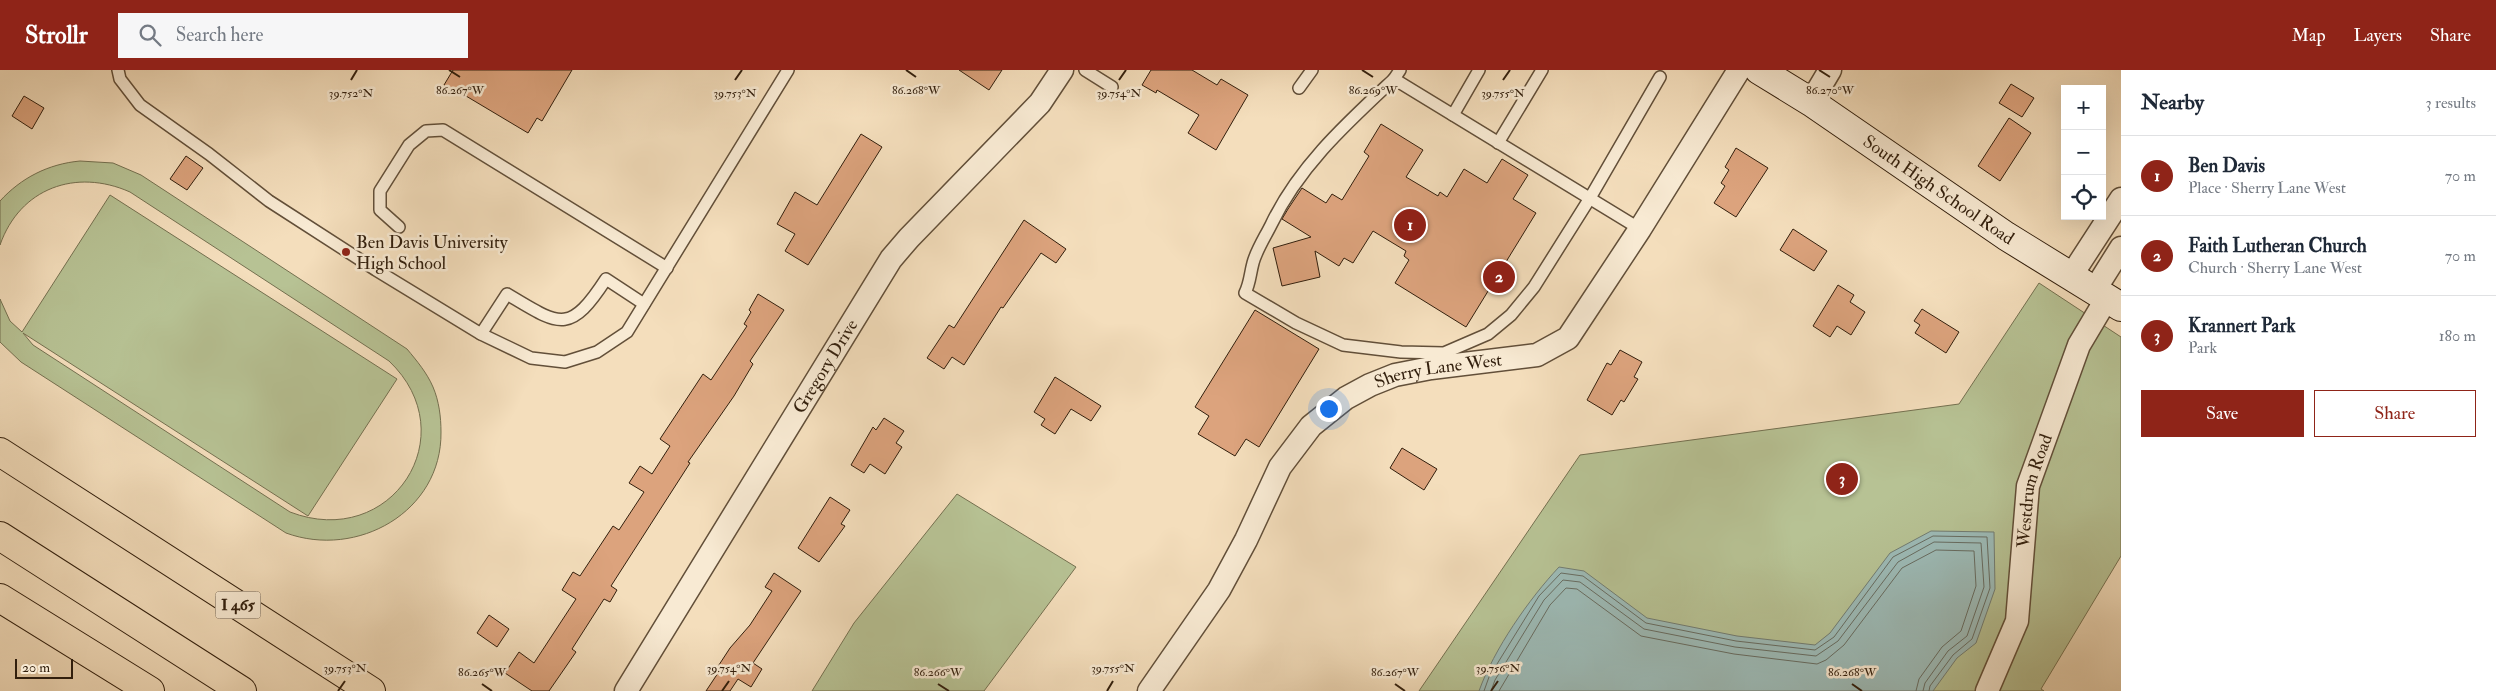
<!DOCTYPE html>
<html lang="en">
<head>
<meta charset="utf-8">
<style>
	:root { --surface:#fff; --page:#f6f6f7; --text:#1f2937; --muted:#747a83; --line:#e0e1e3; --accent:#8f2418 }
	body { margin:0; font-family:"IM FELL Double Pica",serif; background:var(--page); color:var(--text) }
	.controls { position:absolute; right:15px; top:15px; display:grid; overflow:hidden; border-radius:0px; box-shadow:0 5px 20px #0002 }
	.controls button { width:45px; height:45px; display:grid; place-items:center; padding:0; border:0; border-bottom:1px solid var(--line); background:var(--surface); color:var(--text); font:25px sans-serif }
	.scale { position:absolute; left:15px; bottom:12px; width:58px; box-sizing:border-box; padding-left:5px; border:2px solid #321f0d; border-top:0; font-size:14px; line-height:18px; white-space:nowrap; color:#321f0d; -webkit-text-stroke:4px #f8ead3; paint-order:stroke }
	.you { position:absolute; left:1328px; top:338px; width:18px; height:18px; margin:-12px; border:4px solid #fff; border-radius:50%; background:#1a73e8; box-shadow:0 0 0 8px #1a73e833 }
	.badge { display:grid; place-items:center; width:32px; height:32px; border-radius:50%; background:var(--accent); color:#fff; font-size:16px; font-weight:700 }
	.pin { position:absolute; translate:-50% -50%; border:2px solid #fff; box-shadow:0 1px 5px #0006 }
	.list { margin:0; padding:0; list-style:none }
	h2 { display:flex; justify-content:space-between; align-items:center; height:65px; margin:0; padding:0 20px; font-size:21px }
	h2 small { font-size:16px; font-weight:400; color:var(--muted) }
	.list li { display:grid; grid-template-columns:32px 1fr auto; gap:15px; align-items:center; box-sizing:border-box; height:80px; padding:0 20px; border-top:1px solid var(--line) }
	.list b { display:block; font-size:19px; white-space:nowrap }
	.list p { margin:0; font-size:16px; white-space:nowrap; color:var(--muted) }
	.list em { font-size:16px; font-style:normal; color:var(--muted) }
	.actions { display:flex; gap:10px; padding:15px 20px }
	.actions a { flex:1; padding:11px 0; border:1px solid var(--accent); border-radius:0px; text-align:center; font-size:18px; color:var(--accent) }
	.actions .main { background:var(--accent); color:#fff }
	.icon { flex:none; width:28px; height:28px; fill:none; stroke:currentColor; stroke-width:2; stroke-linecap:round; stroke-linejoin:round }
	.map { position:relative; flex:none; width:2121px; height:621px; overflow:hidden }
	header { display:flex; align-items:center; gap:30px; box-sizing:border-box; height:70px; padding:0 25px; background:var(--accent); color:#fff }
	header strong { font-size:24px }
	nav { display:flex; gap:28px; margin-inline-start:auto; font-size:18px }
	.search { width:350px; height:45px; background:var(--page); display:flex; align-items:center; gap:12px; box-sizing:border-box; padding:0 18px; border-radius:0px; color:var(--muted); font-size:19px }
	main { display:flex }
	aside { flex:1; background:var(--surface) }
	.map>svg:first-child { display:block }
</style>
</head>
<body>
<header>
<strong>Strollr</strong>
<div class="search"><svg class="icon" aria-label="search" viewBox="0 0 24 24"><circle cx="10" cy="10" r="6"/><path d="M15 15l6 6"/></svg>Search here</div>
<nav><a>Map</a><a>Layers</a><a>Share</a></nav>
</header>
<main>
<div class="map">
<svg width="2121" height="621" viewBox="0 0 2121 621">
	<rect width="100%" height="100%" fill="#f4debc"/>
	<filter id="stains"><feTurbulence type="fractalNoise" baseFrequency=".004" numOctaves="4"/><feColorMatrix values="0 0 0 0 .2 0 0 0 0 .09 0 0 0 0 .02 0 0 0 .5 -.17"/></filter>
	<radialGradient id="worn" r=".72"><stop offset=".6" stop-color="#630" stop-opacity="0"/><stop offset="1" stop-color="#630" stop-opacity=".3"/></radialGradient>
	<!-- green -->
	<g fill="#b7c294" stroke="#747050">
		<path d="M80,91l33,2 28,12 266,174c10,12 20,24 26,38 6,14 8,30 8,45 1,80 -84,127 -155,101l-265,-171 -21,-20v-43l10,22 12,11 88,-137 287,184 -89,137 -285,-183 10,12 257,167c101,39 177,-77 99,-151l-259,-169c-54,-24 -110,-4 -130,53v-44c21,-23 48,-37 80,-40z"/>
		<polygon points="2039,213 2121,267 2121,486 2041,619 2044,621 1419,621 1580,385 1959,334"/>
		<polygon points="957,424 1076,497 984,621 812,621 854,553"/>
	</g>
	<!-- water -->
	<path fill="#9dbbb7" stroke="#727d73" d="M1931,461l63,1 1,57 -19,54 -19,15 -24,33h-454c15,-42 50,-92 80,-124l25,4 63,47 90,18 78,9 15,-12 60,-80z"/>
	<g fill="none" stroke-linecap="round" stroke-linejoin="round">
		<!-- shore -->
		<g stroke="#686d62" stroke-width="1">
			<polyline points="1484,621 1489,607 1539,526 1561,503 1583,506 1646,553 1736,571 1815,580 1834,567 1893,487 1933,466 1987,467 1990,518 1972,569 1953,585 1930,616 1929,621"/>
			<polyline points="1491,621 1495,610 1544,530 1563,510 1580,512 1644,559 1735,577 1816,586 1838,571 1898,492 1934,472 1981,473 1984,517 1967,566 1948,581 1925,613 1923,621"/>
			<polyline points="1499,621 1550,535 1566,518 1577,519 1641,566 1734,584 1817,594 1826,590 1844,575 1902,498 1936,480 1974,481 1976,516 1961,561 1942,577 1919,609 1916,621"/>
		</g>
	</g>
	<!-- building -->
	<g fill="#dca37d" stroke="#321f0d">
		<polygon points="453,0 572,0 542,51 537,48 528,63 461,23 459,25 444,15"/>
		<polygon points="959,0 1002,0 989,20"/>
		<polygon points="1151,0 1192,0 1217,15 1221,9 1248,25 1216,80 1188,63 1199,45 1157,20 1156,23 1142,15"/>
		<polygon points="2011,14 2034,28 2022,47 1999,33"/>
		<polygon points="24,26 44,38 32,59 12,46"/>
		<polygon points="2009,48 2031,63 2000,111 1978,96"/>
		<polygon points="1381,54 1423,80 1406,107 1438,126 1440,122 1447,127 1464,99 1487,113 1502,89 1528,105 1513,129 1536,143 1466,257 1395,213 1409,190 1404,186 1406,181 1373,161 1353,193 1344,188 1339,196 1315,181 1320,207 1282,216 1273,178 1311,167 1282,149 1288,139 1302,118 1326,133 1332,124 1342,130 1369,86 1364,82"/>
		<polygon points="861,64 882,77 808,195 785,181 795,164 777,154 795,122 817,135"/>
		<polygon points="1736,78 1768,98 1736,147 1714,133 1725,116 1721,113 1729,100 1725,97"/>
		<polygon points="186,86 203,98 187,120 170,109"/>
		<polygon points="1024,150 1066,179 1056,193 1041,183 1003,238 1001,237 964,295 952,287 944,299 927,288 949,255 954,258"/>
		<polygon points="1793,159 1827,181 1814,201 1780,180"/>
		<polygon points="1838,215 1854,225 1850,232 1865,242 1851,265 1837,256 1830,267 1813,256"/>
		<polygon points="758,224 784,240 750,291 753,294 734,326 688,392 690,393 611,516 617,520 610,532 604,529 572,579 576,582 549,621 532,621 505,603 519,582 534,593 576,529 562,520 573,502 580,506 613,456 619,460 644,422 629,413 640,396 652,404 670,376 660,369 703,304 711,310 747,256 744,254 751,242 749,240"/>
		<polygon points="1922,239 1959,262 1946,283 1915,263 1920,255 1914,251"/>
		<polygon points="1255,240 1319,279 1259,377 1246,369 1235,386 1198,364 1209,346 1195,337"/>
		<polygon points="1620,280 1642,292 1634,307 1638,309 1624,332 1621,330 1612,345 1587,330 1607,293 1611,295"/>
		<polygon points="1055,307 1101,336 1091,351 1071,339 1055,364 1041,355 1045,349 1034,342"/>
		<polygon points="884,348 904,361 896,373 902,377 885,404 870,394 864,403 851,395 873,357 876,360"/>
		<polygon points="1402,378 1437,399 1424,420 1390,398"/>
		<polygon points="830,427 850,440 841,454 845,456 819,492 798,478"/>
		<polygon points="774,503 801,521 753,593 762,599 751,617 738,609 730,621 706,621 718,603 715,601 730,578 750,555 772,521 765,517"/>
		<polygon points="489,545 509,559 497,577 477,563"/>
	</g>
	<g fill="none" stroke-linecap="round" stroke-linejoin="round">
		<defs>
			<g id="lane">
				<polyline points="118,0 120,9 140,35 209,84 269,131 376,200 481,264 531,288 565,292 597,282 627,262 788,0"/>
				<polyline points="1085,0 1112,17"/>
				<polyline points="1400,0 1394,9 1640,159"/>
				<path d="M1394,9c-47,44 -95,87 -123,146 -6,12 -15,26 -18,38 -3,11 -3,20 -8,30l51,30 47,22 58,7 43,1 44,-19 23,-19 23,-28 56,-89 70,-121"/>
				<polyline points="1299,18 1312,0"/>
				<polyline points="1453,45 1479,0"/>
				<polyline points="1498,73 1542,0"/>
				<polyline points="399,157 380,140 380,121 409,75 426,61 443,60 667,198"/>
				<path d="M481,264l26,-40c52,31 62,42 99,-15l38,25"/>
			</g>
			<g id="street">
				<polyline points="1811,32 1830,0"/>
				<polyline points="2071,206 2121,129"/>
				<polyline points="2094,221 2121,178"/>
				<path id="s1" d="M626,621l265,-432 18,-21 131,-135 22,-33"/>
				<path id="s2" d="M1149,621l70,-101 27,-50 34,-73 31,-41 35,-28 24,-13 25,-10 36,-7 106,-13 31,-17 72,-109 99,-159"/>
				<path id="s3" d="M1987,621l30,-70 11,-135 51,-141 28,-47"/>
			</g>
			<g id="secondary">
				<path id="s4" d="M1759,0l52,32 195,134 115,71"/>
			</g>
			<g id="highway">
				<polyline points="0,382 371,621"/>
				<polyline points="0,466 242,621"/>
				<polyline points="0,528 150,621"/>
			</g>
		</defs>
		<!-- lane casing -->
		<use href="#lane" stroke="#624f39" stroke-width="14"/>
		<!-- street casing -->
		<use href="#street" stroke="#624f39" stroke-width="25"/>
		<!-- secondary casing -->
		<use href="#secondary" stroke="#321f0d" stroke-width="30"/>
		<!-- highway casing -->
		<use href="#highway" stroke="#321f0d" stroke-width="30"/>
		<!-- lane -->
		<use href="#lane" stroke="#f8ead3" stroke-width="11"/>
		<!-- street -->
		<use href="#street" stroke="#f8ead3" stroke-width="22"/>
		<!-- secondary -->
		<use href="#secondary" stroke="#f8ead3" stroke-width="28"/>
		<!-- highway -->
		<use href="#highway" stroke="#f4debc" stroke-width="28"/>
	</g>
	<!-- ticks -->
	<path fill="none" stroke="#321f0d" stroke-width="2" d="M449,0l11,7M906,0l10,7M1362,0l11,7M1819,0l11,7M351,10l6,-10M735,10l7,-10M1119,10l7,-10M1503,10l7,-10M482,614l10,7M938,614l11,7M1395,614l10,7M1852,614l10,7M338,621l7,-10M722,621l7,-10M1107,621l6,-10M1491,621l7,-10"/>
	<!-- markers -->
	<circle fill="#8f2418" stroke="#f8ead3" stroke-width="2" cx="346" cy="182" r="5"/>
	<g text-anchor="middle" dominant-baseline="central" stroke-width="5" stroke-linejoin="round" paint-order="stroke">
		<!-- shield labels -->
		<rect fill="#f8ead3" stroke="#6d5c48" stroke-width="1" x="215.5" y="521.5" width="45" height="27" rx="4"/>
		<g font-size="16" font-weight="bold" fill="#321f0d">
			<text x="238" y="535">I 465</text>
		</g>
		<!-- street labels -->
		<g font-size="18" fill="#321f0d" stroke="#f8ead3">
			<text stroke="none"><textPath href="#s4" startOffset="216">South High School Road</textPath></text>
			<text stroke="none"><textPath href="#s1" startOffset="381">Gregory Drive</textPath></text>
			<text stroke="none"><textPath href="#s2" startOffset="454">Sherry Lane West</textPath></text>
			<text stroke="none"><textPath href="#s3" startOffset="208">Westdrum Road</textPath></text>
		</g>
		<!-- poi labels -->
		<g font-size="18" fill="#321f0d" stroke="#f8ead3" text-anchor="start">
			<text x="356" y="172">Ben Davis University<tspan x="356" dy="21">High School</tspan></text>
		</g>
	</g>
	<g font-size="12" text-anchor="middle" fill="#321f0d" stroke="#f8ead3" stroke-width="5" stroke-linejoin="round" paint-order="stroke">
		<text x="1373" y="24">86.269°W</text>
		<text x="460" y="24">86.267°W</text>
		<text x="916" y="24">86.268°W</text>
		<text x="1830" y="24">86.270°W</text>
		<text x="351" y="27">39.752°N</text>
		<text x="735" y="27">39.753°N</text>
		<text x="1119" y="27">39.754°N</text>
		<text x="1503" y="27">39.755°N</text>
		<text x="345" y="602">39.753°N</text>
		<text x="729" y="602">39.754°N</text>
		<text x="1113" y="602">39.755°N</text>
		<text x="1498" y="602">39.756°N</text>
		<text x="482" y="606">86.265°W</text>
		<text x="938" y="606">86.266°W</text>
		<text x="1395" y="606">86.267°W</text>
		<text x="1852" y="606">86.268°W</text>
	</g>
	<rect width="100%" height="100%" filter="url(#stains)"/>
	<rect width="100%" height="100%" fill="url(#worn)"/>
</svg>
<div class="controls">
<button>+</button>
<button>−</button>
<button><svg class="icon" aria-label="locate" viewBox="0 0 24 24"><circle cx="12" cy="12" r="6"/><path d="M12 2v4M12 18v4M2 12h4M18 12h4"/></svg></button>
</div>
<div class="scale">20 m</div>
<div class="you"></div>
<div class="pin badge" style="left:1410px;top:155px">1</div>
<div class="pin badge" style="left:1499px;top:207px">2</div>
<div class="pin badge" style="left:1842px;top:409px">3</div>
</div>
<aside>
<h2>Nearby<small>3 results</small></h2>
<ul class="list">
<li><span class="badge">1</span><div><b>Ben Davis</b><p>Place · Sherry Lane West</p></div><em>70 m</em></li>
<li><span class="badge">2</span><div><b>Faith Lutheran Church</b><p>Church · Sherry Lane West</p></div><em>70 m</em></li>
<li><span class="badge">3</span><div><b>Krannert Park</b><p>Park</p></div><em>180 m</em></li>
</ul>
<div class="actions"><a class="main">Save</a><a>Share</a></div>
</aside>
</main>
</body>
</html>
